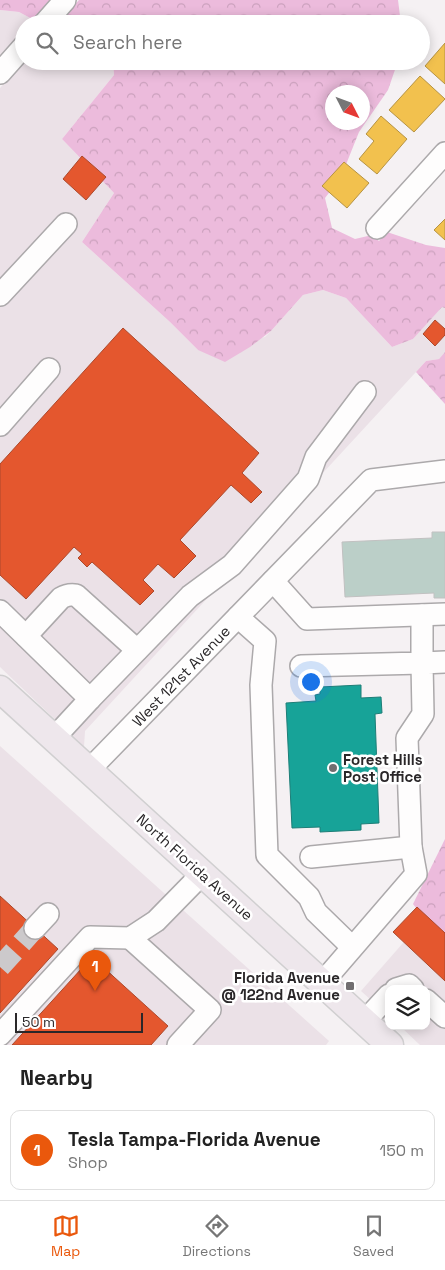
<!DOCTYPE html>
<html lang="en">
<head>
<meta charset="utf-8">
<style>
	:root { --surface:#fff; --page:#f6f6f6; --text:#222; --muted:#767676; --line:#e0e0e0; --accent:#ea580c }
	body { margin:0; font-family:"Space Grotesk",sans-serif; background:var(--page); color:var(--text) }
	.controls { position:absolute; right:15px; bottom:15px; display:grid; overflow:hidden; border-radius:10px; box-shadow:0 2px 12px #0003 }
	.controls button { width:45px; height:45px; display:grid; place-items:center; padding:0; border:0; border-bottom:1px solid var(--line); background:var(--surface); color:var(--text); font:25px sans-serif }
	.compass { position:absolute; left:325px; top:85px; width:45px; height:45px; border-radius:50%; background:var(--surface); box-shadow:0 2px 12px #0003; rotate:132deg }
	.scale { position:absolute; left:15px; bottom:12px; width:128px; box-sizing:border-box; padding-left:5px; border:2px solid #2a2729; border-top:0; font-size:14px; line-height:18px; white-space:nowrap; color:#2a2729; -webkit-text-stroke:4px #fff; paint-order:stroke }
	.you { position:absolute; left:310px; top:681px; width:18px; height:18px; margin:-12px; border:4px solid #fff; border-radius:50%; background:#1a73e8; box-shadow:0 0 0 8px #1a73e833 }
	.badge { display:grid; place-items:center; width:32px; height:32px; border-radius:50%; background:var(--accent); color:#fff; font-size:16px; font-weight:700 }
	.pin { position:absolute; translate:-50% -41px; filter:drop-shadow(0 1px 2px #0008) }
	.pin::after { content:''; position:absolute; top:26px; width:18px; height:15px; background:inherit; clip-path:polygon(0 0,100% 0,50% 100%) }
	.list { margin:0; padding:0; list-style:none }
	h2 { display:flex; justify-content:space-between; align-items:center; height:65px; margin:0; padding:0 20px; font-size:21px }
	h2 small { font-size:16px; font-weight:400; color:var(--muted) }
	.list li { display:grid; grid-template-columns:32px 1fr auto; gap:15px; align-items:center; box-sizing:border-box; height:80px; margin:0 10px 10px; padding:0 10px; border:1px solid var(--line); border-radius:10px }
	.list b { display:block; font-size:19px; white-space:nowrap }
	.list p { margin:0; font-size:16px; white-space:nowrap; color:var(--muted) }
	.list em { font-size:16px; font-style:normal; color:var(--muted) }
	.icon { flex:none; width:28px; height:28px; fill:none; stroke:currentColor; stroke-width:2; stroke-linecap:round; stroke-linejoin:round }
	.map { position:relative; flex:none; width:445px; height:1045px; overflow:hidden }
	.search { position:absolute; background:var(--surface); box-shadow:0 2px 12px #0003; left:15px; right:15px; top:15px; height:55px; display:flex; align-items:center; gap:12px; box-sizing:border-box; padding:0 18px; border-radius:28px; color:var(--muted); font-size:19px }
	.sheet { height:155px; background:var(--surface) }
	nav { display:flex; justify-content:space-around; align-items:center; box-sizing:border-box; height:70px; border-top:1px solid var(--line); background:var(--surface); font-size:14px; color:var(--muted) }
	nav a { display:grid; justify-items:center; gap:2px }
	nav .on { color:var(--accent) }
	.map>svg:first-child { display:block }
</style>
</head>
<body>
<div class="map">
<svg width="445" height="1045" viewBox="0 0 445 1045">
	<defs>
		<pattern id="forest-crowns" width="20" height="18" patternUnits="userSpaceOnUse" patternTransform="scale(1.25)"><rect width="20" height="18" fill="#ecbbdc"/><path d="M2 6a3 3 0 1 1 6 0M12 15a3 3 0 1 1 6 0" fill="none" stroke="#cba1bd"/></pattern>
	</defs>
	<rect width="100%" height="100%" fill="#f5f1f3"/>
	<!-- built -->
	<g fill="#ebe1e7">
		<polygon points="0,10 19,12 34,20 30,24 24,24 24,31 0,58"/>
		<polygon points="24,61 113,61 114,75 62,139 114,193 82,242 170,322 198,350 265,337 271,331 303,295 323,290 346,298 392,347 413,339 442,306 445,308 445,352 439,359 426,361 416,372 85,731 84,747 0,667 0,88"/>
		<polygon points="0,746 329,1041 326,1045 0,1045"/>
		<polygon points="424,919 445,947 445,1045 420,1045 400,1026 426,1026 426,989 389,989 389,1016 361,991"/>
	</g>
	<!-- forest -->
	<g fill="url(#forest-crowns)" fill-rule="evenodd">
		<polygon points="0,0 52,0 34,20 19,12 0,10"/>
		<polygon points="79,0 398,0 401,24 57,24"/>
		<path d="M113,61h285l-10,29 -29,42 -18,45 -16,21 7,30 23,11 17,-4 7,6 8,-9 39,13 19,3v60l-3,-1 -29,32 -21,8 -46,-49 -23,-8 -20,5 -32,36 -21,16 -25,15 -27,-12 -28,-28 -88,-80 32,-49 -52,-54 52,-64zM332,92h30v30h-30z"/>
		<polygon points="445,352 445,404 416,372 426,361 439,359"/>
		<polygon points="445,839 445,947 413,904"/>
	</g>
	<!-- homes -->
	<g fill="#f2c14e" stroke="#b69343">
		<polygon points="445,43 445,84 425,66"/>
		<polygon points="420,76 445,99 414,132 389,110"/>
		<polygon points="381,116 407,139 377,174 359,159 374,141 366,134"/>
		<polygon points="344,162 369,183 347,208 322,186"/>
		<polygon points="445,219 445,240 434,230"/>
	</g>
	<!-- shops -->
	<g fill="#e4572e" stroke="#ac492c">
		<polygon points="82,156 106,177 86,200 63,179"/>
		<polygon points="435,320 445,329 445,335 435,346 423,334"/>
		<polygon points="123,328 259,453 242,473 262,492 251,503 231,485 180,540 196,556 174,578 158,564 143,580 154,591 140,605 92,562 87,567 78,558 82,554 74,547 26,599 0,575 0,464"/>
		<polygon points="0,896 58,949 0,1013"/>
		<polygon points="417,907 445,933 445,981 393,932"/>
		<polygon points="92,957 168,1026 151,1045 12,1045"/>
	</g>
	<!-- public -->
	<polygon fill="#17a398" stroke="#1d7e77" points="361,685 361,698 381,697 382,713 375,714 379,823 361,824 361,830 320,832 320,827 292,828 286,703 316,701 315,695 320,694 320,687"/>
	<!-- building -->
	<polygon fill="#bbcfc8" stroke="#c1c1c1" points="432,532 445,532 445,598 434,598 434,593 345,597 342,542 432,538"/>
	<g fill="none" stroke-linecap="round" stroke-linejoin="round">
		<!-- minor-tunnel -->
		<polyline stroke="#ccc9cb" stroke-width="21" stroke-dasharray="21 11" stroke-linecap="butt" points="0,967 35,928"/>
		<defs>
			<g id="minor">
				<polyline points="44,24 65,0"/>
				<polyline points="0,73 24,46"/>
				<polyline points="377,228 445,153"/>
				<polyline points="0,295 66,224"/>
				<polyline points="0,425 49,369"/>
				<polyline points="273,581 307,619 445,614"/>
				<polyline points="0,611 90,699 54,738"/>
				<polyline points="238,617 265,641 261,685 267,855 309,897 316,912 352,947"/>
				<path d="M26,636l35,-38c5,-3 9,-4 15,-3l61,55"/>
				<polyline points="301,666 422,663 422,615"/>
				<polyline points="90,699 190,596 232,565 308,479 316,457 365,392"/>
				<polyline points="89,770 371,480 445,471"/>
				<polyline points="311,857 411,847 407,738 423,714 422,663 445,662"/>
				<polyline points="35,928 48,914"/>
				<polyline points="130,938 210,1010 178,1045"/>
				<polyline points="322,983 416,874 411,847"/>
				<polyline points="396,989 409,985 413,989"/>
				<polyline points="426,1000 445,1017"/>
				<polyline points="364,1022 389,995"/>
				<polyline points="0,1035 90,937 130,938 156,921 202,874"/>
			</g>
			<polyline id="major" points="0,689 390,1045"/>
		</defs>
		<!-- minor casing -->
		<use href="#minor" stroke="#aca9ab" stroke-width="24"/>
		<!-- major casing -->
		<use href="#major" stroke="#d0cfd0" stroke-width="29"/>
		<!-- minor -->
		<use href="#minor" stroke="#fefdfd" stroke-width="21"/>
		<!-- major -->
		<use href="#major" stroke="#eee7ec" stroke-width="26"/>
	</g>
	<!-- markers -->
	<g fill="#716e70" stroke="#fff" stroke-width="2">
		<circle cx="333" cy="768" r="5"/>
		<rect x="345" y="981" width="10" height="10" rx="2.5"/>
	</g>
	<g text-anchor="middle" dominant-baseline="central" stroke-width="5" stroke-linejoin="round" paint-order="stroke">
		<!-- street labels -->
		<g font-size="15" fill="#2a2729" stroke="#fff">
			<text transform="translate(181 676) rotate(-46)">West 121st Avenue</text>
			<text transform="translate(195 867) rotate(42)">North Florida Avenue</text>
		</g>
		<!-- poi labels -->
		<g font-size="15" font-weight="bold" fill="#2a2729" stroke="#fff" text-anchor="start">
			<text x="343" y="759">Forest Hills<tspan x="343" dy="17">Post Office</tspan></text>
			<text x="340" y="977" text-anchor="end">Florida Avenue<tspan x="340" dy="17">@ 122nd Avenue</tspan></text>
		</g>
	</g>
</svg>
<div class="controls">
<button><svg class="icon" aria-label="layers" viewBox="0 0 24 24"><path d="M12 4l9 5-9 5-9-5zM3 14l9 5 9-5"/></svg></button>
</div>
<svg class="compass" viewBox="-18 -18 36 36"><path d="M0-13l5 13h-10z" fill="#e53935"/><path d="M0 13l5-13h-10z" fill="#767676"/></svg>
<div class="scale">50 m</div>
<div class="you"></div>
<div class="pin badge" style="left:95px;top:991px">1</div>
<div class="search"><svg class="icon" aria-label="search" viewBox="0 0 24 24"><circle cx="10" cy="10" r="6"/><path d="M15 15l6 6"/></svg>Search here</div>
</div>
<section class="sheet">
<h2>Nearby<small></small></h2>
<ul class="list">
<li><span class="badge">1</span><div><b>Tesla Tampa-Florida Avenue</b><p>Shop</p></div><em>150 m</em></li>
</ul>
</section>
<nav>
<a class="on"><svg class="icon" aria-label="map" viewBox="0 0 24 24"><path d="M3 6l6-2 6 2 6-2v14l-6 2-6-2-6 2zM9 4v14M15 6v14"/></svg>Map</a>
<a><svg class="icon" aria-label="directions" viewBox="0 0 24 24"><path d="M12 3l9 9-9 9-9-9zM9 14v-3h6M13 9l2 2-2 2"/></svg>Directions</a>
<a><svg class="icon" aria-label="saved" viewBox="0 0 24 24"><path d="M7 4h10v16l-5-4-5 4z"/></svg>Saved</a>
</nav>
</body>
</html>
